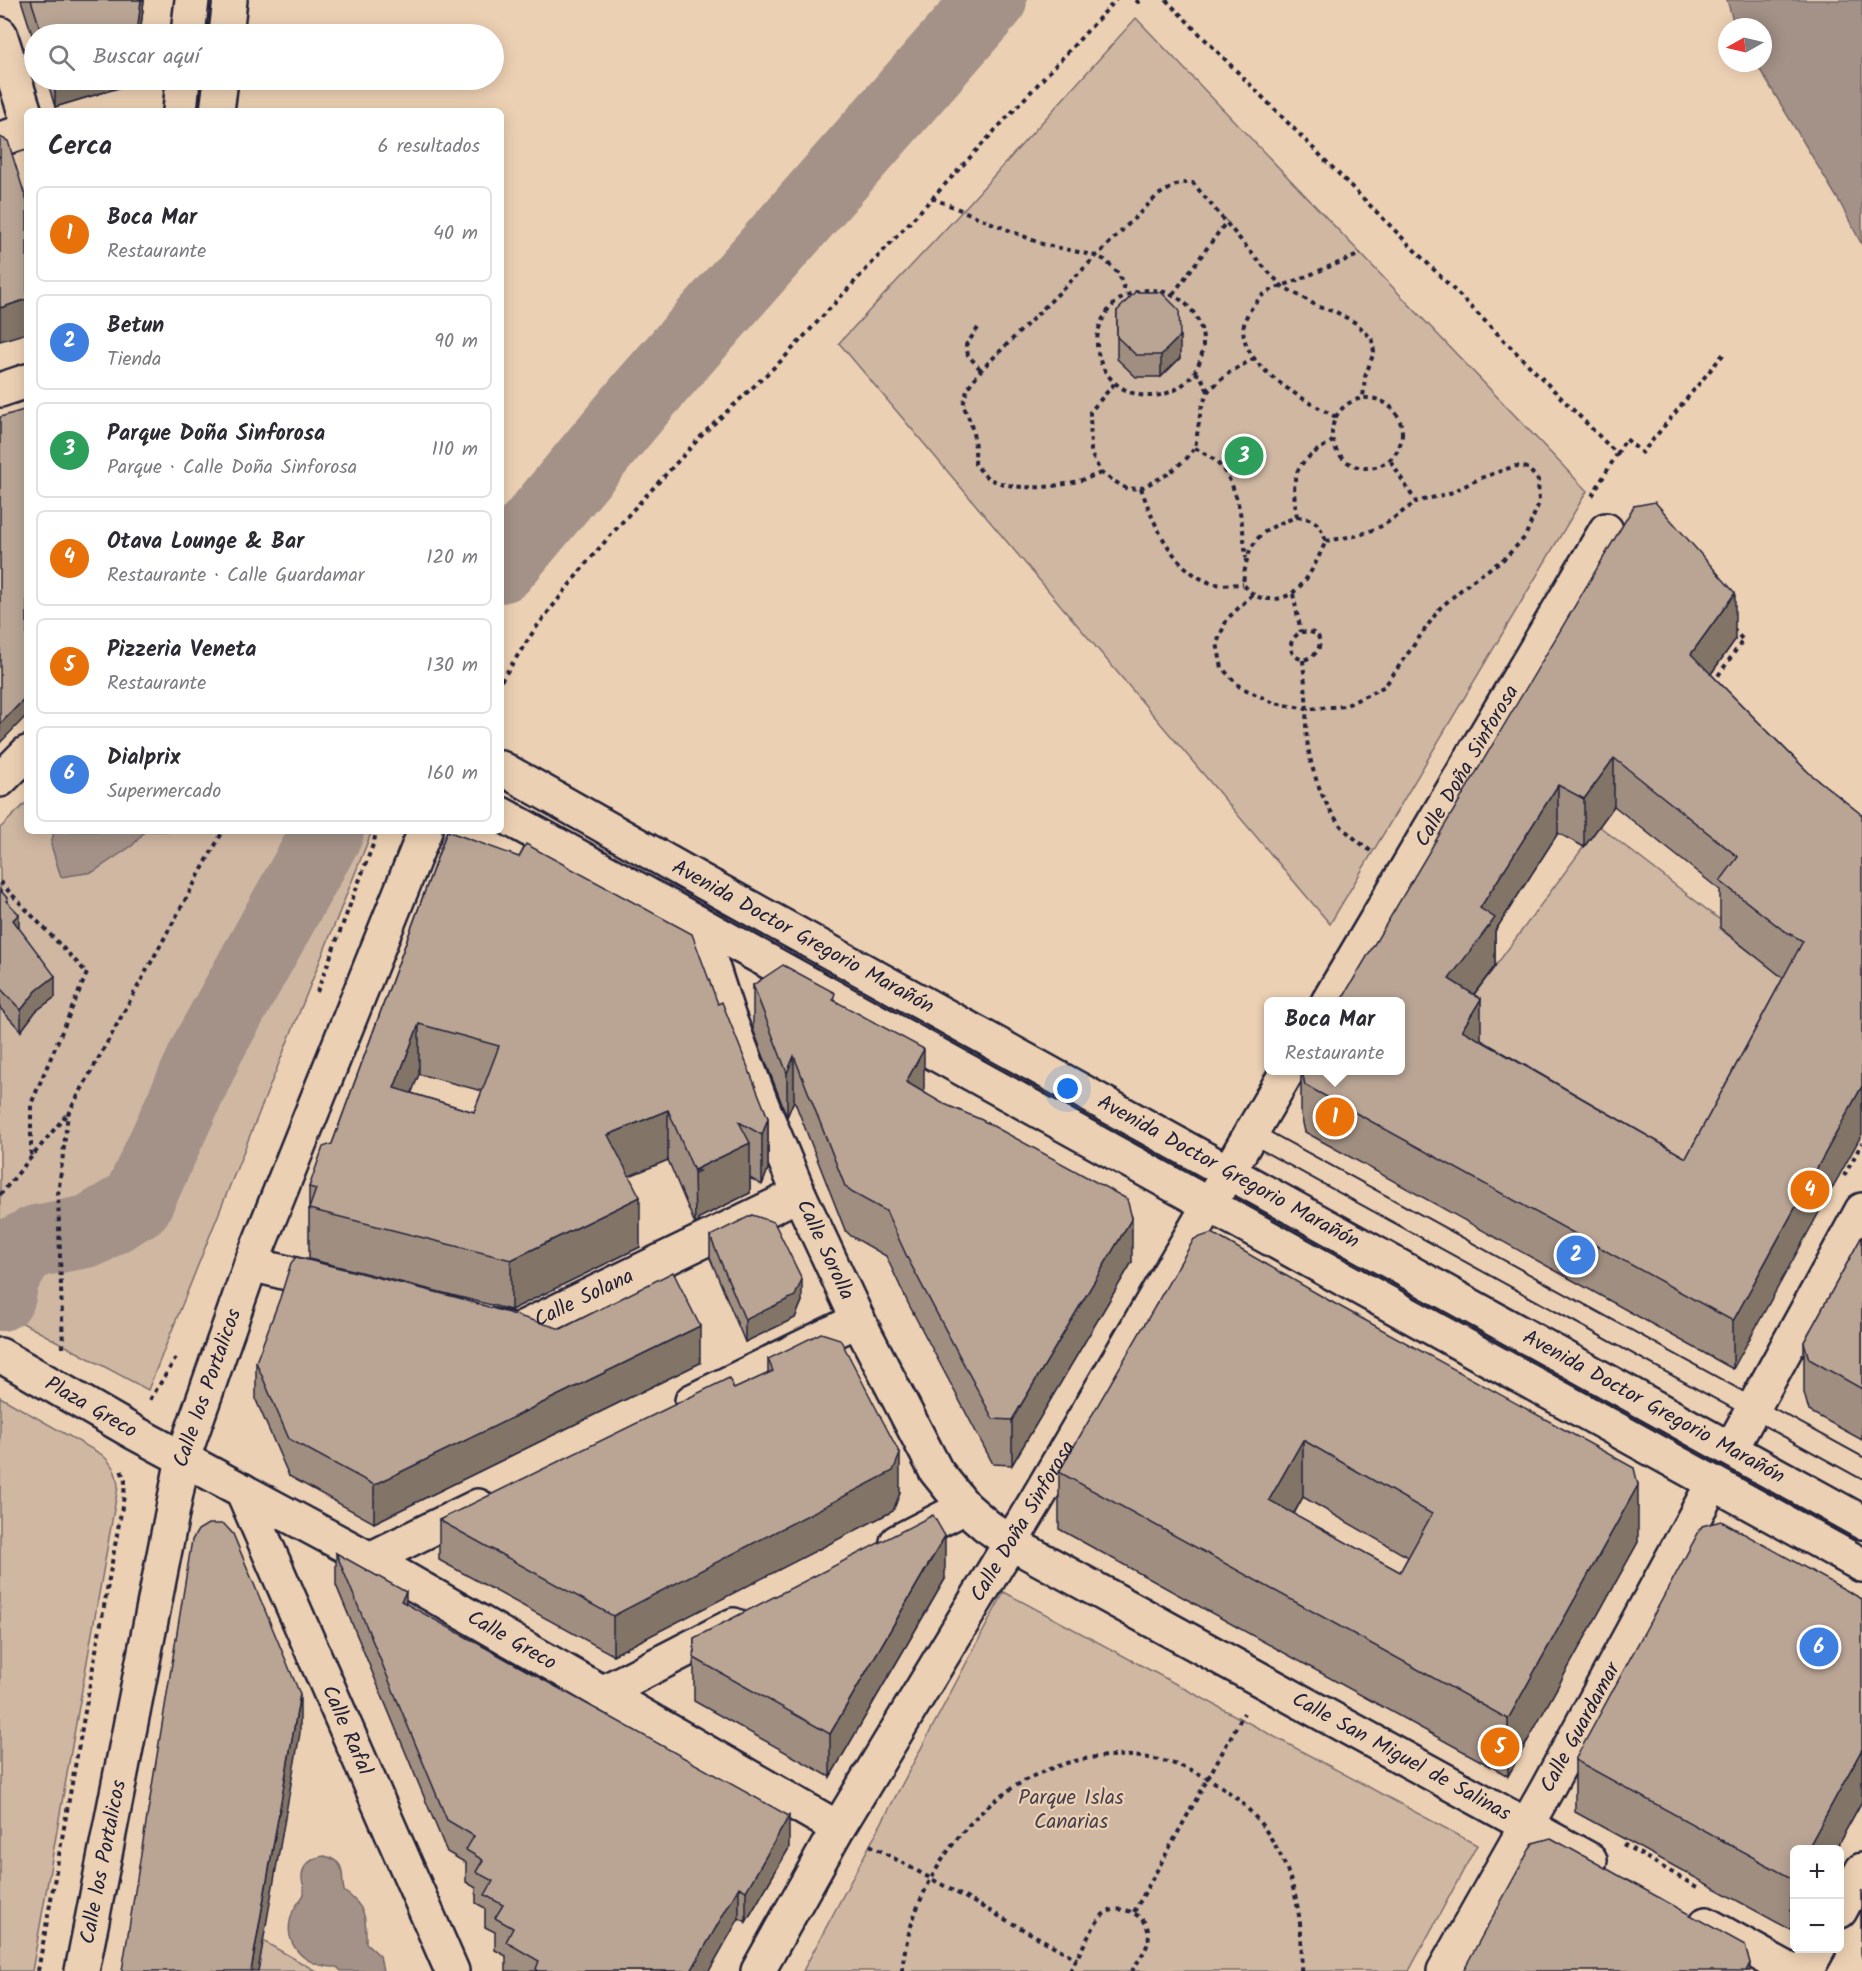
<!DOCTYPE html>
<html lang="es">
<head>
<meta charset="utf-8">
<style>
	:root { --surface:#fff; --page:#f7f7f7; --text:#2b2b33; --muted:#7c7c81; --line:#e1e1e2; --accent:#ea580c }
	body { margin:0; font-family:Kalam,sans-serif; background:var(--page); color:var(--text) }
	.controls { position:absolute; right:18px; bottom:18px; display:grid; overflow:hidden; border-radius:9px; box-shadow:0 3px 15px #0003 }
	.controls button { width:54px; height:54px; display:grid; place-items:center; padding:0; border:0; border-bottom:2px solid var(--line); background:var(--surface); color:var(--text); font:30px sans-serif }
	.compass { position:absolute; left:1718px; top:18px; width:54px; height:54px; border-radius:50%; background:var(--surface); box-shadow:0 3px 15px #0003; rotate:262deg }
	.you { position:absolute; left:1068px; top:1089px; width:21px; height:21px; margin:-15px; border:4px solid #fff; border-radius:50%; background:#1a73e8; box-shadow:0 0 0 9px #1a73e833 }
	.badge { display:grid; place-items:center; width:39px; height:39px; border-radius:50%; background:var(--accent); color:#fff; font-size:20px; font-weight:700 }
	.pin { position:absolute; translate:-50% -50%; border:3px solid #fff; box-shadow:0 2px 6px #0006 }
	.popup { position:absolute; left:1264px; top:997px; width:141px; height:78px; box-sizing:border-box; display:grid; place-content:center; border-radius:9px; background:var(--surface); filter:drop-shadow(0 2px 4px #0005); font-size:20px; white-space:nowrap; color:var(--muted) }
	.popup b { font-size:22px; color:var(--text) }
	.popup::after { content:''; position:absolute; left:50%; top:100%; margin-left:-12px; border:12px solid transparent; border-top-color:var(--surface) }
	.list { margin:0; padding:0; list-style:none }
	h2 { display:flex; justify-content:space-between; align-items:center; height:78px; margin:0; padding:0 24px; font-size:26px }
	h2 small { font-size:20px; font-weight:400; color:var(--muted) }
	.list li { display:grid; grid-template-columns:39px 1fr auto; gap:18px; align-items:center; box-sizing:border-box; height:96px; margin:0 12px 12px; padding:0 12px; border:2px solid var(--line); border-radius:9px }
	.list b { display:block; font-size:22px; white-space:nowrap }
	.list p { margin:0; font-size:20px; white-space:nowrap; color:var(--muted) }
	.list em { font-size:20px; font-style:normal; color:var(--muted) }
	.icon { flex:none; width:33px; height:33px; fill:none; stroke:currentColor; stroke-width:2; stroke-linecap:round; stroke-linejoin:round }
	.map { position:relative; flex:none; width:1862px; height:1971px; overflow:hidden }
	.search { position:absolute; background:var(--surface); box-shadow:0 3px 15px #0003; left:24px; top:24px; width:480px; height:66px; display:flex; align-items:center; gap:15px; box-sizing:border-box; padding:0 21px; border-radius:33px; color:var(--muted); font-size:22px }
	.panel { position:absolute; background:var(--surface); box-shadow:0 3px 15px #0003; left:24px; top:108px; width:480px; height:726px; border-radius:9px }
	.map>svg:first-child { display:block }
</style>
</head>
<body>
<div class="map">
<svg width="1862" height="1971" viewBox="0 0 1862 1971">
	<rect width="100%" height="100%" fill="#ecd0b3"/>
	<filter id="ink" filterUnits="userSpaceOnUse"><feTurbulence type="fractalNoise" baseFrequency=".0167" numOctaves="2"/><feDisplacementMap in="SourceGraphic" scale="12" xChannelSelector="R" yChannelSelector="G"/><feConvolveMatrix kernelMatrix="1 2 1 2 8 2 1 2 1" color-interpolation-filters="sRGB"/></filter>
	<g filter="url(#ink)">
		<!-- green -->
		<g fill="#cfb7a2" stroke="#786c6e" stroke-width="1.5">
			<polygon points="1136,18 1587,491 1330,924 839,343 954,220"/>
			<polygon points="27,802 27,831 372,831 148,1390 0,1311 0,828"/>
			<polygon points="1599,826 1724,923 1720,929 1784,978 1686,1206 1462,1077 1460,1014"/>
			<path d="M0,1397l101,57c11,9 16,18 17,33l-86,484h-32z"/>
			<polygon points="1004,1592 1477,1845 1409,1971 803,1971"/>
			<polygon points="263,1941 316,1971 258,1971"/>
		</g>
		<!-- water -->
		<g fill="#a49288" stroke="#706569" stroke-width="1.5">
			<polygon points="1727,0 1862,0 1862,245 1839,201 1756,63 1763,63 1763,27 1735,27"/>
			<polygon points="54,831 145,831 133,845 93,872 61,877 51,845"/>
			<path d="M325,1856c23,7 15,18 19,35 23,17 22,26 22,52l14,13 3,15h-42l-4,-4c-30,1 -56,-21 -45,-53 2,-8 9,-13 12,-20 1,-6 -1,-9 -2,-15 -1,-14 11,-22 23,-23z"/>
		</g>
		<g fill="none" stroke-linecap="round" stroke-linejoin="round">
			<!-- river -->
			<g stroke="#a49288" stroke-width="72">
				<polyline points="501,567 645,394 991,0"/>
				<polyline points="0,1295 4,1276 20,1250 37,1241 90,1231 137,1203 209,1046 328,831"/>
			</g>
			<defs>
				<polyline id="lane" points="1251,1133 1862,1468"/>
				<g id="street">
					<polyline points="0,34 27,119"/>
					<polyline points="0,139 27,131"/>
					<polyline points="0,780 27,753"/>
					<path id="s1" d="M698,923l30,92 34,90 37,89 59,126 78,151 29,36 22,19 24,17 579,317"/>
					<path id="s2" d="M1328,1002l278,-472"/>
					<polyline points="251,1264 331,1284"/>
					<path id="s3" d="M494,1326l22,5 283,-137"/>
					<path id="s4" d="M0,1355l135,78 235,126 468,269"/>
					<polyline points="692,1401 858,1320"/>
					<polyline points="1731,1449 1862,1210"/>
					<path id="s5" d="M242,1490l210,481"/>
					<polyline points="897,1542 965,1507"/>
					<polyline points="370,1559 478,1506"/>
					<polyline points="602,1693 734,1625"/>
					<polyline points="1840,1911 1862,1870"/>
					<polyline points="1706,1924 1791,1971"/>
					<path id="s6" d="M82,1971l101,-513 68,-194 174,-433"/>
					<path id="s7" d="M758,1971l80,-143 199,-329 251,-429"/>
					<path id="s8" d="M1444,1971l103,-182 166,-306"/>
					<polyline points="1806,1971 1819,1948"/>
				</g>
				<g id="secondary">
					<polyline points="188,34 192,0"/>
					<polyline points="226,34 230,0"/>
					<polyline points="180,111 183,80"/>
					<polyline points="217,111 221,80"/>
					<polyline points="0,390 27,381"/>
					<path id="s9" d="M501,768l195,110 1166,644"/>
					<polyline points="501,814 1862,1565"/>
				</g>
			</defs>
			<!-- lane casing -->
			<use href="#lane" stroke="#22223b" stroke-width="22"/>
			<!-- street casing -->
			<use href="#street" stroke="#22223b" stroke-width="38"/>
			<!-- secondary casing -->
			<use href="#secondary" stroke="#22223b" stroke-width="38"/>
			<!-- path -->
			<g stroke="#22223b" stroke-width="4" stroke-dasharray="4.5 4.5" stroke-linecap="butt">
				<polyline points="1136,0 1138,2 1140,0"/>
				<polyline points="1166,0 1617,454 1592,496"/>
				<polyline points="932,198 1042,244 1096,256 1105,260 1119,274 1126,294"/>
				<circle cx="1150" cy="343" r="53"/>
				<polyline points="1173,294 1227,221"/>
				<polyline points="978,328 966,345 968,355 981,370"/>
				<polyline points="1195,373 1200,375 1208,391"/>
				<polyline points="1114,384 1090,412 1091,453 1101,473 1127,489 1141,488 1168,474 1187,458 1195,448 1201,409 1208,391 1230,372 1255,358"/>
				<circle cx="1367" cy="433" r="35"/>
				<path d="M1336,417c-34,-18 -123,-64 -82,-112 3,-3 6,-8 9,-10 8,-6 21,-10 30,-13 23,-10 45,-19 68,-28"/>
				<path d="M1195,448c7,4 15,8 20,13 25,21 28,68 31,97"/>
				<polyline points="1617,454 1626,439 1642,453 1726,351"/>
				<path d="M1101,473c-31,13 -76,21 -109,7 -7,-2 -12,-11 -17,-16 1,-22 -2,-39 -12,-59l5,-18 13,-17 177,-175 22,-12h13l67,80 22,23 37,21 17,5 20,11 16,16 2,13 -9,25 -2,21"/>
				<path d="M1141,488c12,35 32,82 70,95 10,3 22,1 32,1"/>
				<path d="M1297,517c19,2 22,6 29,24 -11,23 -24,59 -55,58 -14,0 -19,-5 -28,-15 4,-41 14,-54 54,-67z"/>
				<path d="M1297,517c-7,-44 -3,-54 36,-76"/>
				<polyline points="1326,541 1360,535 1384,525 1416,502"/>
				<polyline points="1293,594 1301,632"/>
				<path d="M1252,595l-25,24 -10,24 5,25 18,19 34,16 33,6c-5,37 11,91 36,119 9,9 20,17 30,25"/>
				<path d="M1301,632h9l7,2c7,12 -1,23 -14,26 -16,-5 -16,-20 -2,-28z"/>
				<polyline points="1303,660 1307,709 1345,706 1385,686 1440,608 1469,583 1505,558 1525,537 1539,503 1538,480 1528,468 1515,466 1481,478 1450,493 1416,502 1390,460"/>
				<polyline points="501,681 535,629 588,561 631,512 705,432 783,359 1116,0"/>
				<polyline points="1713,683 1743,640 1734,630"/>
				<polyline points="0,882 87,973 31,1104 31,1158"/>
				<polyline points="317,992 374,842 376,831"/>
				<polyline points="1844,1176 1862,1143"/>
				<polyline points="0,1195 67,1114"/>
				<polyline points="63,1348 58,1195 68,1114 223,831"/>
				<polyline points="150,1400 176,1358"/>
				<polyline points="1623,1844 1697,1887"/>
				<polyline points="870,1845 1077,1959"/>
				<polyline points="1134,1912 1244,1713"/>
				<polyline points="38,1971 124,1496 125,1481 120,1467"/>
				<path d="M902,1971c4,-41 19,-79 42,-114 117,-178 372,-110 357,114"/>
				<path d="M1070,1971c7,-12 25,-51 34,-57 19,-13 50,4 44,28 -2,9 -11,20 -16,29"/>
			</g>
			<!-- lane -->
			<use href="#lane" stroke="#ecd0b3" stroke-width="18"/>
			<!-- street -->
			<use href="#street" stroke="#ecd0b3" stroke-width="33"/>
			<!-- secondary -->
			<use href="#secondary" stroke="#ecd0b3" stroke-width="33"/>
		</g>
		<!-- wall -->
		<g fill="#a08e80" stroke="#22223b" stroke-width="1.5" fill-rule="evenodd">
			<polygon points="21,0 144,0 140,34 34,34 34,41"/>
			<polygon points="47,80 135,80 135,83 55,107"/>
			<polygon points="1117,311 1180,358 1161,377 1136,377 1117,359"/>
			<path d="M1634,506l101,134 -24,34 97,98 54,43 -129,554 -428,-237 -4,-18v-43h100zM1614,806l106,84v38l63,50 -97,180 -205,-118 -7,-46 21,-28v-35l63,-98 26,14z"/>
			<path d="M447,831l271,173 50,114v51l-6,16 -12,-7v15l-51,25v4l-4,2 -27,-64 -39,16 11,71 -129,63 -202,-51v-72l23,-43zM419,1074l63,17 -8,21 -63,-19z"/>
			<polygon points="0,890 8,903 19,929 55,997 36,1011 21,1031 0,1008"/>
			<polygon points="753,985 835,1000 924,1092 1132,1262 1012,1465 993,1464 908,1303 886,1256 851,1236 845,1230 794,1100 787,1117 753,1029"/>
			<polygon points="710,1236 802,1301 795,1318 745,1342 710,1258"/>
			<polygon points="1862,1236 1862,1440 1809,1411 1804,1393 1804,1342"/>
			<path d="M1330,1301l308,241 -130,234 -449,-247v-57zM1303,1497l105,60 -8,15 -106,-58z"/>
			<polygon points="561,1329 700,1363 374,1523 289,1476 256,1400 256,1362"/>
			<polygon points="768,1359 900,1493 893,1511 613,1655 439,1560 439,1520 768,1374"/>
			<polygon points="336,1553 406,1604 789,1848 746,1922 739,1918 709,1971 506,1971 506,1956 495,1950 495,1932 485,1927 485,1908 476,1903 476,1888 466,1882 466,1863 447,1852 336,1585"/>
			<polygon points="945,1579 830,1777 694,1701 694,1638"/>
			<polygon points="1575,1760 1862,1801 1835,1850 1794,1850 1791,1930 1575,1812"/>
			<polygon points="1862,1890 1862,1958 1861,1953 1861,1893"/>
		</g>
		<!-- shaded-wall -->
		<g fill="#827468" stroke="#22223b" stroke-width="1.5">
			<polygon points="141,0 144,0 140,34 137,34"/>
			<polygon points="55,80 135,80 135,83 55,107"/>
			<polygon points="27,299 27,333 0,341 0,308"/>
			<polygon points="1180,336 1180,358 1161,377 1161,355"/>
			<polygon points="1735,593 1735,640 1691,702 1691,654"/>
			<polygon points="27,696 27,715 0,743 0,724"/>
			<polygon points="1614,758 1614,806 1584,847 1584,799"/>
			<polygon points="1558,785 1558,833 1495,931 1495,966 1449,1027 1449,979 1480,908"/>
			<polygon points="19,914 19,935 13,920"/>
			<polygon points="55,976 55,997 36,1011 21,1031 21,1010 36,991"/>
			<polygon points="1481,999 1481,1047 1462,1030"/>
			<polygon points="419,1024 419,1074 394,1138 394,1088"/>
			<polygon points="924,1049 924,1093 906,1082"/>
			<polygon points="794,1056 794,1100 787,1117 787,1073"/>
			<polygon points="1862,1086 1862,1134 1733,1369 1733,1321"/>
			<polygon points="668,1110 668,1160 608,1185 608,1135"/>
			<polygon points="768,1118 768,1169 762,1185 762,1135"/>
			<polygon points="750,1143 750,1193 699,1218 699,1222 695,1224 694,1170"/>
			<polygon points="640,1197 640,1247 511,1310 511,1260"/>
			<polygon points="1132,1218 1132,1262 1012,1465 1012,1420"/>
			<polygon points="802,1279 802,1301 795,1318 745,1342 745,1320"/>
			<polygon points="700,1326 700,1363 374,1523 374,1485"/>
			<polygon points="1303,1440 1303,1497 1269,1557 1269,1500"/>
			<polygon points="900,1454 900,1493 893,1511 613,1655 613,1616"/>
			<polygon points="1638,1485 1638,1542 1508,1776 1508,1719"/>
			<polygon points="945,1536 945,1579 830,1777 830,1734"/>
			<polygon points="406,1592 406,1623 401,1601"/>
			<polygon points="300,1694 300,1733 258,1971 251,1971"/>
			<polygon points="1862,1749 1862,1801 1835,1850 1807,1850"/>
			<polygon points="789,1816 789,1848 746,1922 746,1891"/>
			<polygon points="1794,1872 1794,1924 1791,1930 1791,1878"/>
			<polygon points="739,1887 739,1918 709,1971 691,1971"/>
			<polygon points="1750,1963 1750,1971 1746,1971"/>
		</g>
		<!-- building -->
		<g fill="#baa595" stroke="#22223b" stroke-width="1.5" fill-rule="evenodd">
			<polygon points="31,0 141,0 137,34 42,34"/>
			<polygon points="0,137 8,141 27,202 27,299 0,308"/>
			<polygon points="1135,292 1161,292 1179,310 1180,336 1161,355 1136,355 1117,337 1117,311"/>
			<polygon points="27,409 27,696 0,724 0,417"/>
			<path d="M1655,502l80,91 -44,61 117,118 54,43v271l-129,235 -428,-236 -3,-14h99v-69h-61l294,-496zM1614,758l124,99 -18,24 63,49 20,11 -117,217 -224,-128 19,-31 -32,-20 46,-61 -15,-10 78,-123 26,14z"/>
			<path d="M447,831l72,26 7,-13 166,90 26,70 4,-2 46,116 -6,17 -23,-13 11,21 -56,27 5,1 -4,2 -27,-63 -60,25 32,62 -129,63 -202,-51 7,-20 -7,-2 14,-40 9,-3zM419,1024l80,22 -25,66 -80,-24z"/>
			<polygon points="0,890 8,899 6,901 19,914 13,920 55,976 36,991 21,1010 0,988"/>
			<polygon points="783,965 835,993 833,1000 924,1049 906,1082 942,1103 982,1120 1127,1199 1132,1218 1012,1420 993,1419 908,1259 886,1211 851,1192 845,1186 794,1056 787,1073 753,985"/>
			<polygon points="752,1215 774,1222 802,1279 795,1296 745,1320 710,1236"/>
			<path d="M1212,1233l118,68 304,167 4,17 -130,234 -449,-247 135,-233zM1303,1440l129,74 -32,58 -131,-72z"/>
			<polygon points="1862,1236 1862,1389 1809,1359 1804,1342"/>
			<polygon points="296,1257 459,1298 561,1329 673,1272 700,1326 374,1485 289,1439 256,1362 280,1298 291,1263"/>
			<polygon points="821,1333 840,1339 900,1454 893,1471 613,1616 439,1520 729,1378 734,1389 773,1371 768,1359"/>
			<polygon points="933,1515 945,1536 830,1734 694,1658 694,1638"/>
			<polygon points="1721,1521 1862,1599 1862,1749 1807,1850 1794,1850 1794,1872 1791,1878 1575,1760 1702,1526"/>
			<polygon points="208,1524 224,1524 233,1534 300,1694 251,1971 122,1971 192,1540 198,1530"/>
			<polygon points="336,1553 406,1592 401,1601 789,1816 746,1891 739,1887 691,1971 539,1971 536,1969 539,1961 506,1942 513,1928 495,1918 503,1905 485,1895 493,1881 476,1872 483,1860 466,1850 474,1836 447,1820"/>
			<polygon points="1551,1838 1745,1945 1750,1963 1746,1971 1463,1971 1533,1843"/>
		</g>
	</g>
	<g text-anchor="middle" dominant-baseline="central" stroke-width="4.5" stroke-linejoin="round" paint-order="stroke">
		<!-- street labels -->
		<g font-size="21" fill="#22223b" stroke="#ecd0b3">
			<text stroke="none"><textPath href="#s2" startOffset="274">Calle Doña Sinforosa</textPath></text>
			<text stroke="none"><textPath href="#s9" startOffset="346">Avenida Doctor Gregorio Marañón</textPath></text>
			<text stroke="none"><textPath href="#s9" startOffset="832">Avenida Doctor Gregorio Marañón</textPath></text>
			<text stroke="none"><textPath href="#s1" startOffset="351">Calle Sorolla</textPath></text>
			<text stroke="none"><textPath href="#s3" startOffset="98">Calle Solana</textPath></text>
			<text stroke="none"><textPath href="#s6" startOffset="597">Calle los Portalicos</textPath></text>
			<text stroke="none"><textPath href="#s4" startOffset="105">Plaza Greco</textPath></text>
			<text stroke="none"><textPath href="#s9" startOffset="1318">Avenida Doctor Gregorio Marañón</textPath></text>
			<text stroke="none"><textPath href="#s7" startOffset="522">Calle Doña Sinforosa</textPath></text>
			<text stroke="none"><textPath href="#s4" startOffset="586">Calle Greco</textPath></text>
			<text stroke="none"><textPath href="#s8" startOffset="279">Calle Guardamar</textPath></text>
			<text stroke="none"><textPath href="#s5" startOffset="262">Calle Rafal</textPath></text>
			<text stroke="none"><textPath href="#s1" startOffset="1148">Calle San Miguel de Salinas</textPath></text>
			<text stroke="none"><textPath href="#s6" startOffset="111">Calle los Portalicos</textPath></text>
		</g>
		<!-- park labels -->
		<g font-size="21" fill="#454050" stroke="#ecd0b3">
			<text x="1071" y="1798">Parque Islas<tspan x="1071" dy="24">Canarias</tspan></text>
		</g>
	</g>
</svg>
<div class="controls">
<button>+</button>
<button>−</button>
</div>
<svg class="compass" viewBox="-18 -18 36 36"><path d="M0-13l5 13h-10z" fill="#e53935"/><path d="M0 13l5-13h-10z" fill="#7c7c81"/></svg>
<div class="you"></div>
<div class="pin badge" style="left:1335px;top:1117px;background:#e8710a">1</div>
<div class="popup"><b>Boca Mar</b>Restaurante</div>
<div class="pin badge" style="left:1576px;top:1255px;background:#3f7fe0">2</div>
<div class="pin badge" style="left:1244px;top:456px;background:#2e9e5b">3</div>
<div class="pin badge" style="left:1810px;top:1190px;background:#e8710a">4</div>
<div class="pin badge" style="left:1500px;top:1747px;background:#e8710a">5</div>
<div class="pin badge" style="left:1819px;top:1647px;background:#3f7fe0">6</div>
<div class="search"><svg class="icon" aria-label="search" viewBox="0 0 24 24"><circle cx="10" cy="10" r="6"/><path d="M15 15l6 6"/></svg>Buscar aquí</div>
<section class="panel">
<h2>Cerca<small>6 resultados</small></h2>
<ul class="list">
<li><span class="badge" style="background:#e8710a">1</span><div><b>Boca Mar</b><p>Restaurante</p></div><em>40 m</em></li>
<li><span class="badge" style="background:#3f7fe0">2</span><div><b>Betun</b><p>Tienda</p></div><em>90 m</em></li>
<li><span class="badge" style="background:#2e9e5b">3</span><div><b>Parque Doña Sinforosa</b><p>Parque · Calle Doña Sinforosa</p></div><em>110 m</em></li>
<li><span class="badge" style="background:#e8710a">4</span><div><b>Otava Lounge &amp; Bar</b><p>Restaurante · Calle Guardamar</p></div><em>120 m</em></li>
<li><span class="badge" style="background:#e8710a">5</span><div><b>Pizzeria Veneta</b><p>Restaurante</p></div><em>130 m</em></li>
<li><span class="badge" style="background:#3f7fe0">6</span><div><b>Dialprix</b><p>Supermercado</p></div><em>160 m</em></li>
</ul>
</section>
</div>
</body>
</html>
